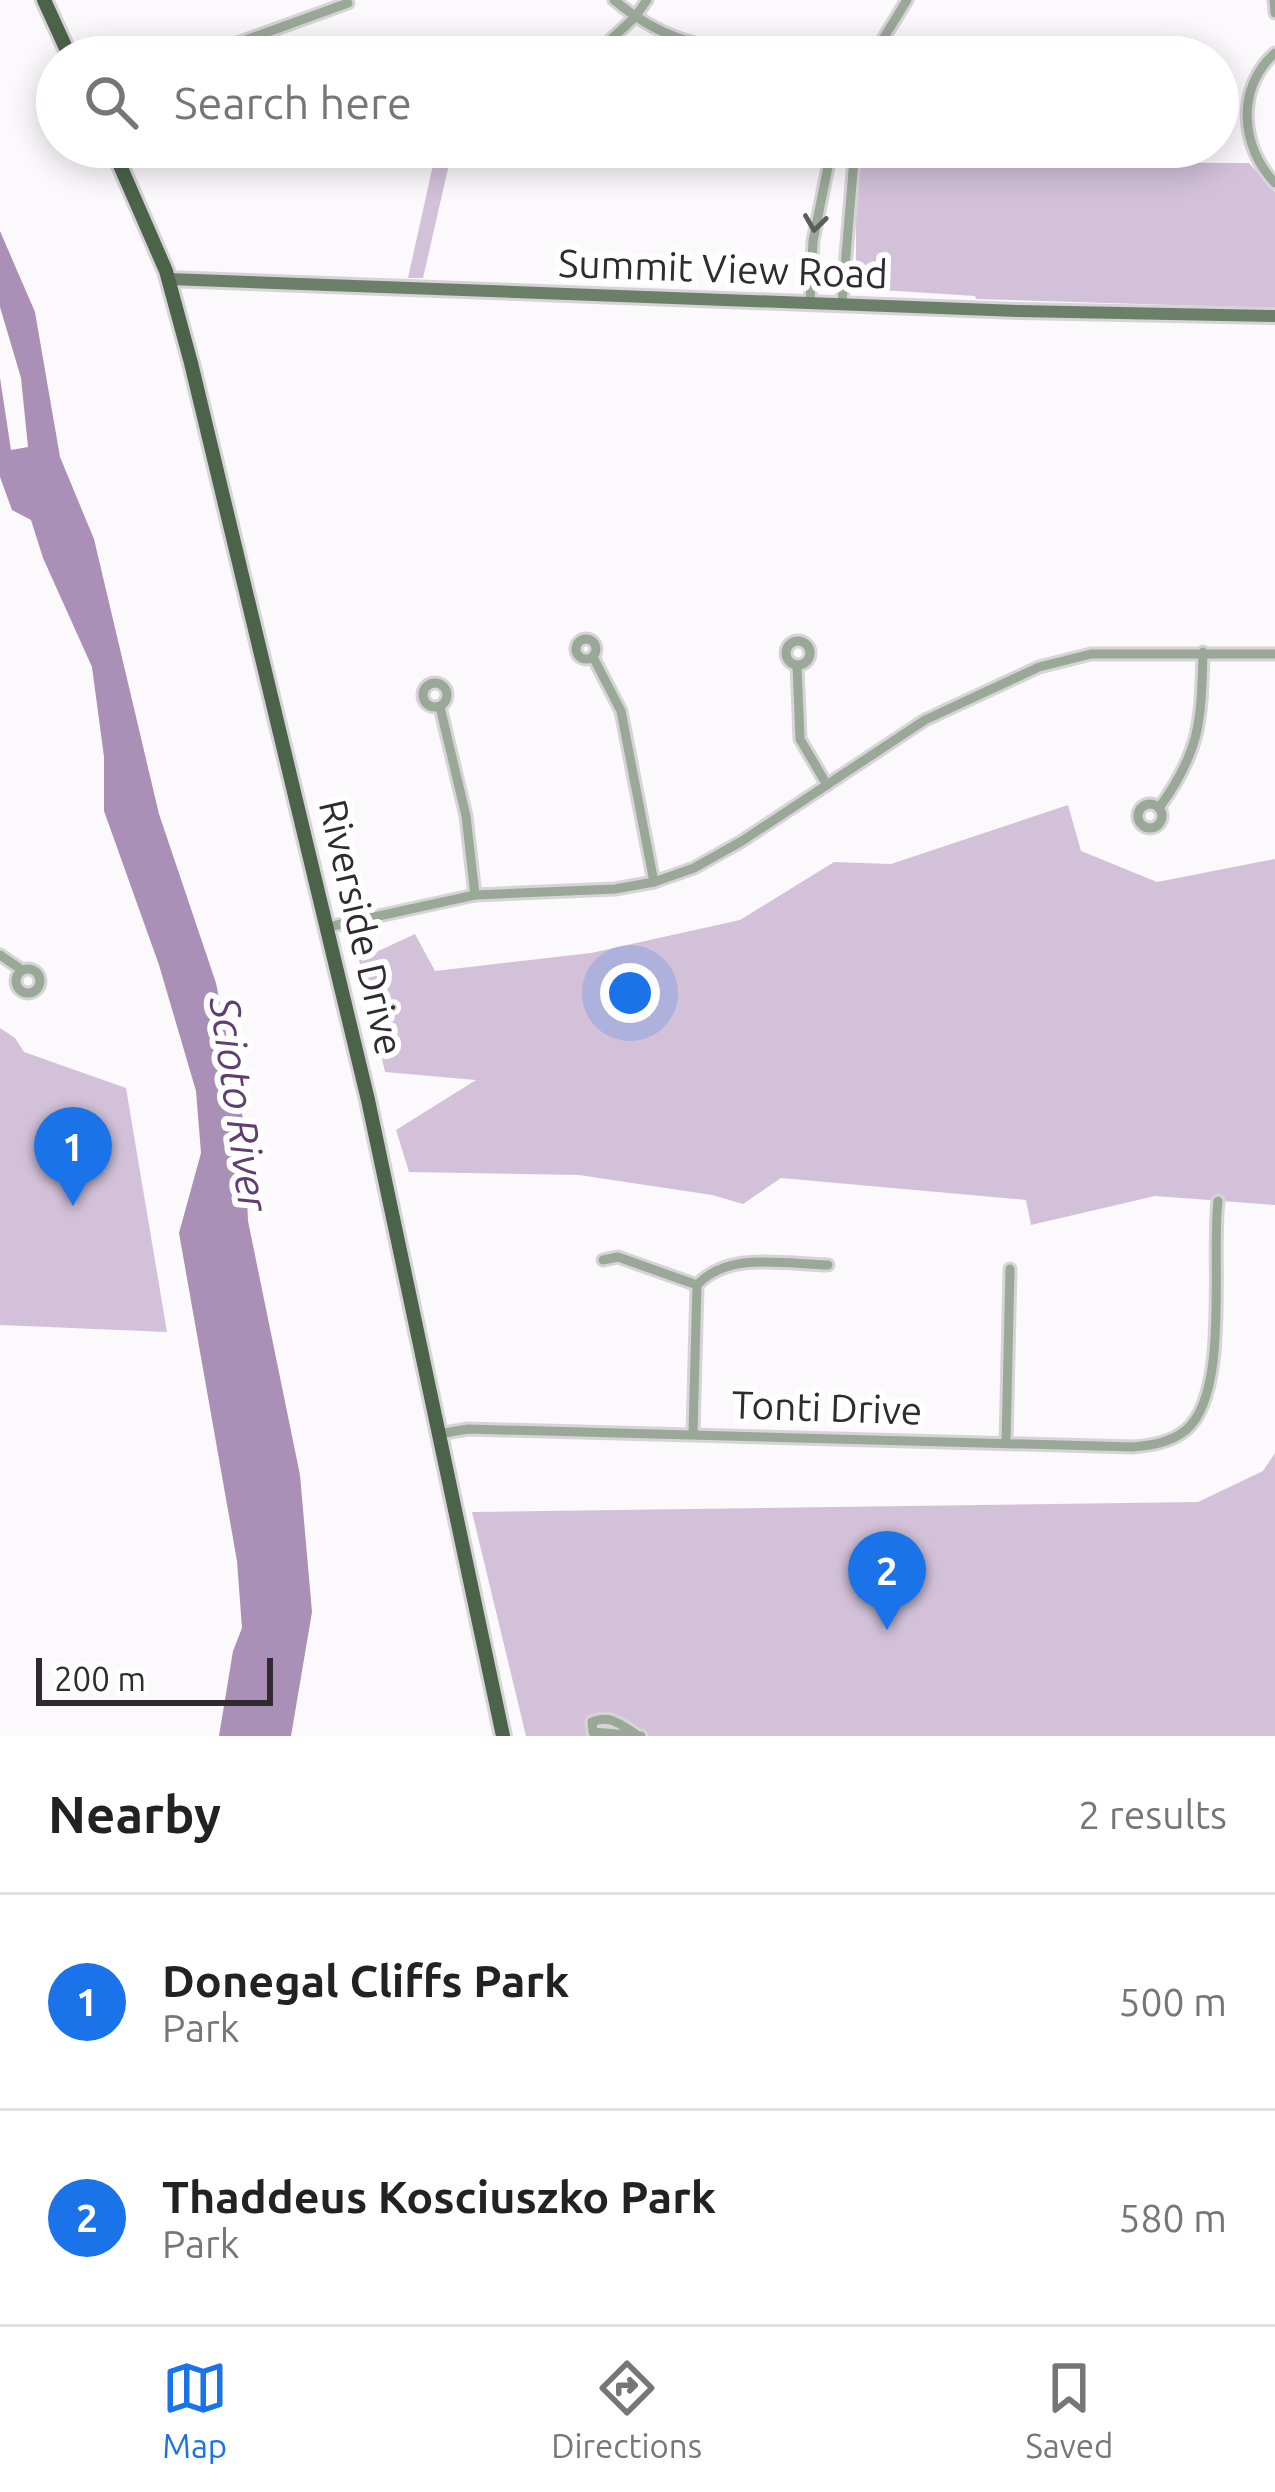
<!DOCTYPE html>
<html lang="en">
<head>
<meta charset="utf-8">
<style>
	:root { --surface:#fff; --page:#f2f2f2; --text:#222; --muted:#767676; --line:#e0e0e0; --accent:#1a73e8 }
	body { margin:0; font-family:Ubuntu,sans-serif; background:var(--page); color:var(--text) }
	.scale { position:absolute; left:36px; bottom:30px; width:237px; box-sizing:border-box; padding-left:12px; border:6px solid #302b32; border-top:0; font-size:33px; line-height:42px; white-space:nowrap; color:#302b32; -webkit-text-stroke:9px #fff; paint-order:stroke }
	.you { position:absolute; left:630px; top:993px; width:42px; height:42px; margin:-30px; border:9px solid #fff; border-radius:50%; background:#1a73e8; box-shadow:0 0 0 18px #1a73e833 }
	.badge { display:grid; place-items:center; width:78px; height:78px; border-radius:50%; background:var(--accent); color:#fff; font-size:39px; font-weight:700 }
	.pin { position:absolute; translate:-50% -99px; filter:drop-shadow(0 3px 6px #0008) }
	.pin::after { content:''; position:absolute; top:63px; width:42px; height:36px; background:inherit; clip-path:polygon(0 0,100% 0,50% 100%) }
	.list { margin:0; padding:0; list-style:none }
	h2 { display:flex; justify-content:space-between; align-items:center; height:156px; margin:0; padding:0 48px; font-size:51px }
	h2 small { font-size:39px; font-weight:400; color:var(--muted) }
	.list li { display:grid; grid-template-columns:78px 1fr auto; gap:36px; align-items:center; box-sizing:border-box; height:216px; padding:0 48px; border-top:3px solid var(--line) }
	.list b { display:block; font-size:45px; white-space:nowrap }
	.list p { margin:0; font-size:39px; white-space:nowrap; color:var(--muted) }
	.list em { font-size:39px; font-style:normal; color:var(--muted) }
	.icon { flex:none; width:66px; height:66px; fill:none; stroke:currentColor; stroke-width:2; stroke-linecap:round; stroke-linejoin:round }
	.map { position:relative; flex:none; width:1275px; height:1736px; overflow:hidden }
	.search { position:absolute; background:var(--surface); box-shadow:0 6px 30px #0003; left:36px; right:36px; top:36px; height:132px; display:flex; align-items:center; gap:30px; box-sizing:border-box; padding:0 42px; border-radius:66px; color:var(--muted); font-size:45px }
	.sheet { height:588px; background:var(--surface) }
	nav { display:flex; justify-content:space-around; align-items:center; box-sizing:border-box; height:168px; border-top:3px solid var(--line); background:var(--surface); font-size:33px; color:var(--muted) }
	nav a { display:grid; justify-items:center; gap:6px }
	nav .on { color:var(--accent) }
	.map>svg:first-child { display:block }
</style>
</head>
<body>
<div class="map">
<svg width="1275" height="1736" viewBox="0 0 1275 1736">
	<rect width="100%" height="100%" fill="#fcf9fd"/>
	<!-- green -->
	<g fill="#d2c1d9">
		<polygon points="437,147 453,147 423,278 408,278"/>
		<polygon points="863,147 918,147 959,162 1249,163 1275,192 1275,308 976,299 975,296 866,289 856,279 856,205"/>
		<polygon points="1068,805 1081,851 1157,882 1275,859 1275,1205 1155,1196 1031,1225 1026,1200 781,1178 743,1204 712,1195 579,1175 409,1172 396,1130 476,1080 385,1072 359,960 415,934 435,971 591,953 740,920 834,862 891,864"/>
		<polygon points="0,1028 15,1038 24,1052 126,1088 167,1332 0,1325"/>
		<polygon points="1275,1453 1275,1736 526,1736 472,1512 1198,1502 1263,1471"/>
	</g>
	<!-- water -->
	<polygon fill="#aa90b6" points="0,231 35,312 60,457 94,539 159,814 216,983 244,1124 248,1221 300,1475 312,1612 291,1736 219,1736 233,1651 242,1628 237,1561 179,1233 201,1153 196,1091 159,965 104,811 104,757 92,667 43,558 31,520 12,510 0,477 0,378 11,450 28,447 21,378 0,307"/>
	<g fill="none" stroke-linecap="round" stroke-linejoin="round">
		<defs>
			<g id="street">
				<path d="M614,0c59,49 94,44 165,57"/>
				<polyline points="1274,0 1275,13"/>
				<polyline points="880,45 904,57"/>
				<path d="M1275,53c-39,34 -35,94 0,130"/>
				<polyline points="199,57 348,3"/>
				<polyline points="592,57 635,17 647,0"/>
				<polyline points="872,57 907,0"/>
				<polyline points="810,302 813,241 832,147"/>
				<polyline points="842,303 855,147"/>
				<circle cx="586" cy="649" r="10"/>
				<circle cx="798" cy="653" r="12"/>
				<polyline points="593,657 621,711 654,882"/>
				<polyline points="797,665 800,739 827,785"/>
				<circle cx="435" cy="695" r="12"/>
				<polyline points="440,707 466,816 475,895"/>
				<circle cx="1150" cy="816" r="12"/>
				<path d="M1159,808c42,-58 42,-86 44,-156"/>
				<polyline points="328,927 475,895 615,889 654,882 694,868 742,841 925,720 1039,667 1091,654 1275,654"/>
				<polyline points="0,955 22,970"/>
				<circle cx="28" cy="981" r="12"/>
				<polyline points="603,1260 618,1257 697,1285"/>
				<path d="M693,1433l4,-148c31,-34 87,-21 131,-20"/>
				<path d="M439,1434l29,-5 665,18c19,-2 37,-4 53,-17 44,-37 25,-172 32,-229"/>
				<polyline points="1006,1443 1010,1269"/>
				<path d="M637,1735c-16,-10 -26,-21 -45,-13l1,10 48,4"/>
			</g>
			<polyline id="secondary" points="169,279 1019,311 1275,316"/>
			<g id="primary">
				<polyline points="44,0 70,57"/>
				<polyline points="112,147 166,271 191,363 368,1100 503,1736"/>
			</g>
		</defs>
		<!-- street casing -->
		<use href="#street" stroke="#d7d4d8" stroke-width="15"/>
		<!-- secondary casing -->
		<use href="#secondary" stroke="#d7d4d8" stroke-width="18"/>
		<!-- primary casing -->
		<use href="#primary" stroke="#d7d4d8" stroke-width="20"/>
		<!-- street -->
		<use href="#street" stroke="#9aa898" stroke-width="9"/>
		<!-- secondary -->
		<use href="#secondary" stroke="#6c8069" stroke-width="12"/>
		<!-- primary -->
		<use href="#primary" stroke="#4b6449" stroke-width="14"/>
	</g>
	<!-- one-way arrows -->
	<defs><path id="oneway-chevron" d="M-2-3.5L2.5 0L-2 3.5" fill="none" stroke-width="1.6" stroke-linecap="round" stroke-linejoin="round" transform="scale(3)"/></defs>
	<use stroke="#5a5d5b" href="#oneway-chevron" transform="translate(815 223) rotate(98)"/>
	<g text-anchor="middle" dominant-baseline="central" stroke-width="12" stroke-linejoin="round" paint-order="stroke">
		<!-- street labels -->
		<g font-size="39" fill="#302b32" stroke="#fff">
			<text transform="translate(723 268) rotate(2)">Summit View Road</text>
			<text transform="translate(362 927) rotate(77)">Riverside Drive</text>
			<text transform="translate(827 1407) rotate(2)">Tonti Drive</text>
		</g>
		<!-- water labels -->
		<g font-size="42" font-style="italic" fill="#613d70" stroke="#fff">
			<text transform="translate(240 1104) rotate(82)">Scioto River</text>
		</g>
	</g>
</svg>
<div class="scale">200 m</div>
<div class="you"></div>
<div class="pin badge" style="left:73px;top:1206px">1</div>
<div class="pin badge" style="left:887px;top:1630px">2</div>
<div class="search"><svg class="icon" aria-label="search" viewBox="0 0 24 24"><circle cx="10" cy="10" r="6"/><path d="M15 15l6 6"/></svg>Search here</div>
</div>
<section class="sheet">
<h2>Nearby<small>2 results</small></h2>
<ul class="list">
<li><span class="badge">1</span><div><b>Donegal Cliffs Park</b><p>Park</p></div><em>500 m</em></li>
<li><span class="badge">2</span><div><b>Thaddeus Kosciuszko Park</b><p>Park</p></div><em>580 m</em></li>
</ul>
</section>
<nav>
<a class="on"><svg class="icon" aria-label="map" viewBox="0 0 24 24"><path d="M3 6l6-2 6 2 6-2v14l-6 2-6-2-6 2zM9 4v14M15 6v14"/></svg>Map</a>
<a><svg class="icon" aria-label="directions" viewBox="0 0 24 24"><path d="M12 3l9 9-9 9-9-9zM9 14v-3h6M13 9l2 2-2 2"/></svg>Directions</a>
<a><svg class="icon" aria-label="saved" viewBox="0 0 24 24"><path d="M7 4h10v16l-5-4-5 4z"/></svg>Saved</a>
</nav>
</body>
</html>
